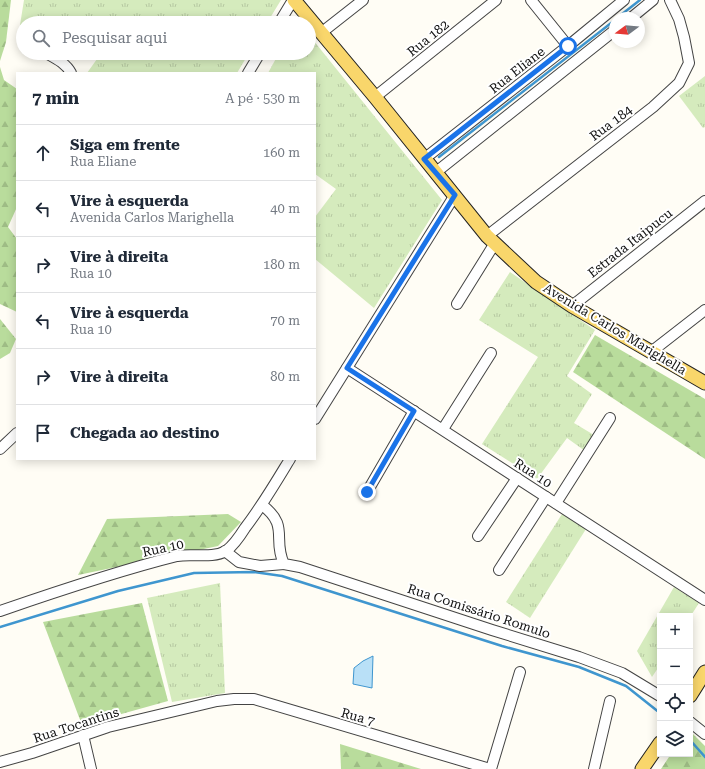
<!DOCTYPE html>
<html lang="pt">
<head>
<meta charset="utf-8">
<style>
	:root { --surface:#fff; --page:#f6f6f7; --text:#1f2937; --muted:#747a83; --line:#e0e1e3 }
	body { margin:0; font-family:"Roboto Serif",serif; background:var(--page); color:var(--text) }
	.controls { position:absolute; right:12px; bottom:12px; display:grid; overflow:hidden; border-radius:0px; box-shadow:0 2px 10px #0003 }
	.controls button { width:36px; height:36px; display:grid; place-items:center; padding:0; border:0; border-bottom:1px solid var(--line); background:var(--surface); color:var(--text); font:20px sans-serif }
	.compass { position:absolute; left:609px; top:12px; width:36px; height:36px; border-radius:50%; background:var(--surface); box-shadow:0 2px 10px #0003; rotate:254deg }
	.stop { position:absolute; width:12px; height:12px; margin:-9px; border:3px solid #1a73e8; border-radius:50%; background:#fff }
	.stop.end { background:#1a73e8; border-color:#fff; box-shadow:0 1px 4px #0008 }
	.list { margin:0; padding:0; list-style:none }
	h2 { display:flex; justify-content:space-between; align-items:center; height:52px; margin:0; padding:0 16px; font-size:17px }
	h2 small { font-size:13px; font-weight:400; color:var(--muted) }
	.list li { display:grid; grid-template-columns:26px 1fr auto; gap:12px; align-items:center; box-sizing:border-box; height:56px; padding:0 16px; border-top:1px solid var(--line) }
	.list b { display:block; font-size:15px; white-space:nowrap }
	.list p { margin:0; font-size:13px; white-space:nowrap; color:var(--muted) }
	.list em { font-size:13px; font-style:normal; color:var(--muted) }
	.icon { flex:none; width:22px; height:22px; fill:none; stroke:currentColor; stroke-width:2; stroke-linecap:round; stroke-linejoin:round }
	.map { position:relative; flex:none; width:705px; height:769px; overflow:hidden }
	.search { position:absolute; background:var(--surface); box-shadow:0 2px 10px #0003; left:16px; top:16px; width:300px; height:44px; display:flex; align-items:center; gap:10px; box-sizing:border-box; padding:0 14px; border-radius:22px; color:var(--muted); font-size:15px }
	.panel { position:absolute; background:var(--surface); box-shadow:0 2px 10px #0003; left:16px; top:72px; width:300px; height:388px; border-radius:0px }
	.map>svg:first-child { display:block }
</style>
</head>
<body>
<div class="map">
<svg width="705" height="769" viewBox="0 0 705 769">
	<defs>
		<pattern id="grass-tufts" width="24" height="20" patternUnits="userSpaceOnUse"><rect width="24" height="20" fill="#d5ebbd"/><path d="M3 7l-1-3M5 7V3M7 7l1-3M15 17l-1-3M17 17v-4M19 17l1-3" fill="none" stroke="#b6c8a1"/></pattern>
		<pattern id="forest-firs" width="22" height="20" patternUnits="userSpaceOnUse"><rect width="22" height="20" fill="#b9dc9c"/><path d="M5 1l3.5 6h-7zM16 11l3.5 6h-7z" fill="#9ebc85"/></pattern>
	</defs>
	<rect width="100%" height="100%" fill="#fffdf5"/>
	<!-- grass -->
	<g fill="url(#grass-tufts)">
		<polygon points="24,0 281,0 267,23 23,23 23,27 20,25"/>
		<polygon points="309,35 442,200 374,308 315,259 315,217 336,189 315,174 315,73 268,73 279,53 309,53"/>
		<polygon points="92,53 249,53 237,73 87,73 97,59"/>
		<polygon points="705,76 705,127 703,128 679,96"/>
		<polygon points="510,272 595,330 567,376 592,394 574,423 594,435 585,451 567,438 537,479 482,444 538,357 479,320"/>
		<polygon points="562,514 586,529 530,618 506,602"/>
		<polygon points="220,583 225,693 172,702 147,598"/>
		<polygon points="674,587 699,603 690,617 660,616 660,665 652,677 637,651"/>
	</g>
	<!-- forest -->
	<g fill="url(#forest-firs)">
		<polygon points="0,0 11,0 6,42 0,61"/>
		<polygon points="0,67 4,80 17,89 17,207 8,227 17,239 17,312 0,304"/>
		<polygon points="0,319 16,339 10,353 0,359"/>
		<polygon points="595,335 705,399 705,459 573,372"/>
		<polygon points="228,514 241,522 218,546 78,575 107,519"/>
		<polygon points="142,603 168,701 82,725 43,622"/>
		<polygon points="690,731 705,746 705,769 661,769 671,754 690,754"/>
		<polygon points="340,744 421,769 341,769"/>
	</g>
	<!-- water -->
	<polygon fill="#b9e0f7" stroke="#3f96cf" points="373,656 372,688 353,684 354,668 363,661"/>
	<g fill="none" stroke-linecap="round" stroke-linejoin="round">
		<!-- stream -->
		<g stroke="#3f96cf" stroke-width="2.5">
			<polyline points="617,18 640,0"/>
			<polyline points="439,157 615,20"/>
			<polyline points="0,627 118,591 194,573 254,572 282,576 502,646 579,667 626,686 660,713"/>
			<polyline points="690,740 705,757"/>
		</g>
		<defs>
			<g id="minor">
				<polyline points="531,0 568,46"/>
				<polyline points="631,18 653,0"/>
				<polyline points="279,23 293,0"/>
				<polyline points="321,33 363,0"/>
				<path d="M46,53c9,5 20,10 25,20"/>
				<polyline points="248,73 260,53"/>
				<polyline points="375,97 496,0"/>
				<polyline points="424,159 568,46 624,0"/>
				<polyline points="435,173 615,30"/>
				<polyline points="487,236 653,107 679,83 689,63 684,37 679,19 670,0"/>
				<polyline points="457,304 495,243"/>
				<polyline points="572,306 705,201"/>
				<polyline points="651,352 705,310"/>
				<polyline points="347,368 705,600"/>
				<polyline points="315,419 455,195"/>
				<polyline points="443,429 491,353"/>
				<polyline points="0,449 17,433"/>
				<polyline points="367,492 414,411"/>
				<polyline points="556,503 610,418"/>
				<path d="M262,505c28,21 10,34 22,59l16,3 192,63 87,27 43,16 38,23"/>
				<polyline points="478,536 517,478"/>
				<polyline points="225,551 239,562 260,566 284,564"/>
				<polyline points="499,570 546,497"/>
				<path d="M0,611c58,-20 117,-40 177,-55 15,-3 35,3 49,-5 8,-6 14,-15 19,-23 17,-22 31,-46 45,-69"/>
				<polyline points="690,722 705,734"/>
				<polyline points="83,735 91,769"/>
				<polyline points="0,762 32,753 108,727 217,701 234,699 254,699 490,769"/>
				<polyline points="491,769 520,672"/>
				<polyline points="594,769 610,701"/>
			</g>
			<g id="major">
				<polyline points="294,0 375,97 487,236 536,282 572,306 705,383"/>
				<polyline points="690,696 705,672"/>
				<polyline points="642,769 660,743"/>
			</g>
		</defs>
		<!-- minor casing -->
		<use href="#minor" stroke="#444" stroke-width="12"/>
		<!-- major casing -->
		<use href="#major" stroke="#222" stroke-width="15"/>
		<!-- minor -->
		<use href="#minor" stroke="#fff" stroke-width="10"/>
		<!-- major -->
		<use href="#major" stroke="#f9d66b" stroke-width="13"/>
	</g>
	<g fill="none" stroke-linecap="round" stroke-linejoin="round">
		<!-- route -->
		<polyline stroke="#1a73e8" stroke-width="5" points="367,492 414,411 347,368 455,195 424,159 568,46"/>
	</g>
	<g text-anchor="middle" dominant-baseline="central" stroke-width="4" stroke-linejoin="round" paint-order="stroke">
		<!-- street labels -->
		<g font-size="13" fill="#111" stroke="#fff">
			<text transform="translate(428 38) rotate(-39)">Rua 182</text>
			<text transform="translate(517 70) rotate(-38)">Rua Eliane</text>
			<text transform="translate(611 123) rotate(-37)">Rua 184</text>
			<text transform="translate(630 243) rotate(-38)">Estrada Itaipucu</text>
			<text transform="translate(615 329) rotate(31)">Avenida Carlos Marighella</text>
			<text transform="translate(533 473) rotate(33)">Rua 10</text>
			<text transform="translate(163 548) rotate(-12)">Rua 10</text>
			<text transform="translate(479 611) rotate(18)">Rua Comissário Romulo</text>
			<text transform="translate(358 717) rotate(16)">Rua 7</text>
			<text transform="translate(76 725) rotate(-18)">Rua Tocantins</text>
		</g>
	</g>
</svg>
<div class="controls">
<button>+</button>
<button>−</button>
<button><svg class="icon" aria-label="locate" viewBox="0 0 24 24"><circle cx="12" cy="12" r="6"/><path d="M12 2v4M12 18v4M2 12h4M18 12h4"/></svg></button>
<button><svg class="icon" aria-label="layers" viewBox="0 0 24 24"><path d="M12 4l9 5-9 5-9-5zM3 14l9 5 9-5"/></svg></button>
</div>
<svg class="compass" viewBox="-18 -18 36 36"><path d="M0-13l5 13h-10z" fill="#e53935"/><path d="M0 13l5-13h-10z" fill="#747a83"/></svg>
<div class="stop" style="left:568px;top:46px"></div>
<div class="stop end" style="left:367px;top:492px"></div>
<div class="search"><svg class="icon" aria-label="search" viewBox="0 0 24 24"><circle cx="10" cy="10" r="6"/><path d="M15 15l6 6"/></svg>Pesquisar aqui</div>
<section class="panel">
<h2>7 min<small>A pé · 530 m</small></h2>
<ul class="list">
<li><svg class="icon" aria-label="ahead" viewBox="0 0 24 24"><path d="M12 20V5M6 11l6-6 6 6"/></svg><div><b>Siga em frente</b><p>Rua Eliane</p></div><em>160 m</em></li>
<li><svg class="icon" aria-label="left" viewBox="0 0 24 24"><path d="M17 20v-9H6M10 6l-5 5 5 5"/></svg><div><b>Vire à esquerda</b><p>Avenida Carlos Marighella</p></div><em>40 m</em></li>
<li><svg class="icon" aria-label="right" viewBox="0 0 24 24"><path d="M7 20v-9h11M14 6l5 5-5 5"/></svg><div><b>Vire à direita</b><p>Rua 10</p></div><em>180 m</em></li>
<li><svg class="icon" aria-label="left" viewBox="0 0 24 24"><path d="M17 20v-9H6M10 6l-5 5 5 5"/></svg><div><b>Vire à esquerda</b><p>Rua 10</p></div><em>70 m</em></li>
<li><svg class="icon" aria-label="right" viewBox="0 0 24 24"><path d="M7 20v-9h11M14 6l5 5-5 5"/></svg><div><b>Vire à direita</b></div><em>80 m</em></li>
<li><svg class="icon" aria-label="arrive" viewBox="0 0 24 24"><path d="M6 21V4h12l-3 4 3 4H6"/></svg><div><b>Chegada ao destino</b></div></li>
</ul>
</section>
</div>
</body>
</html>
